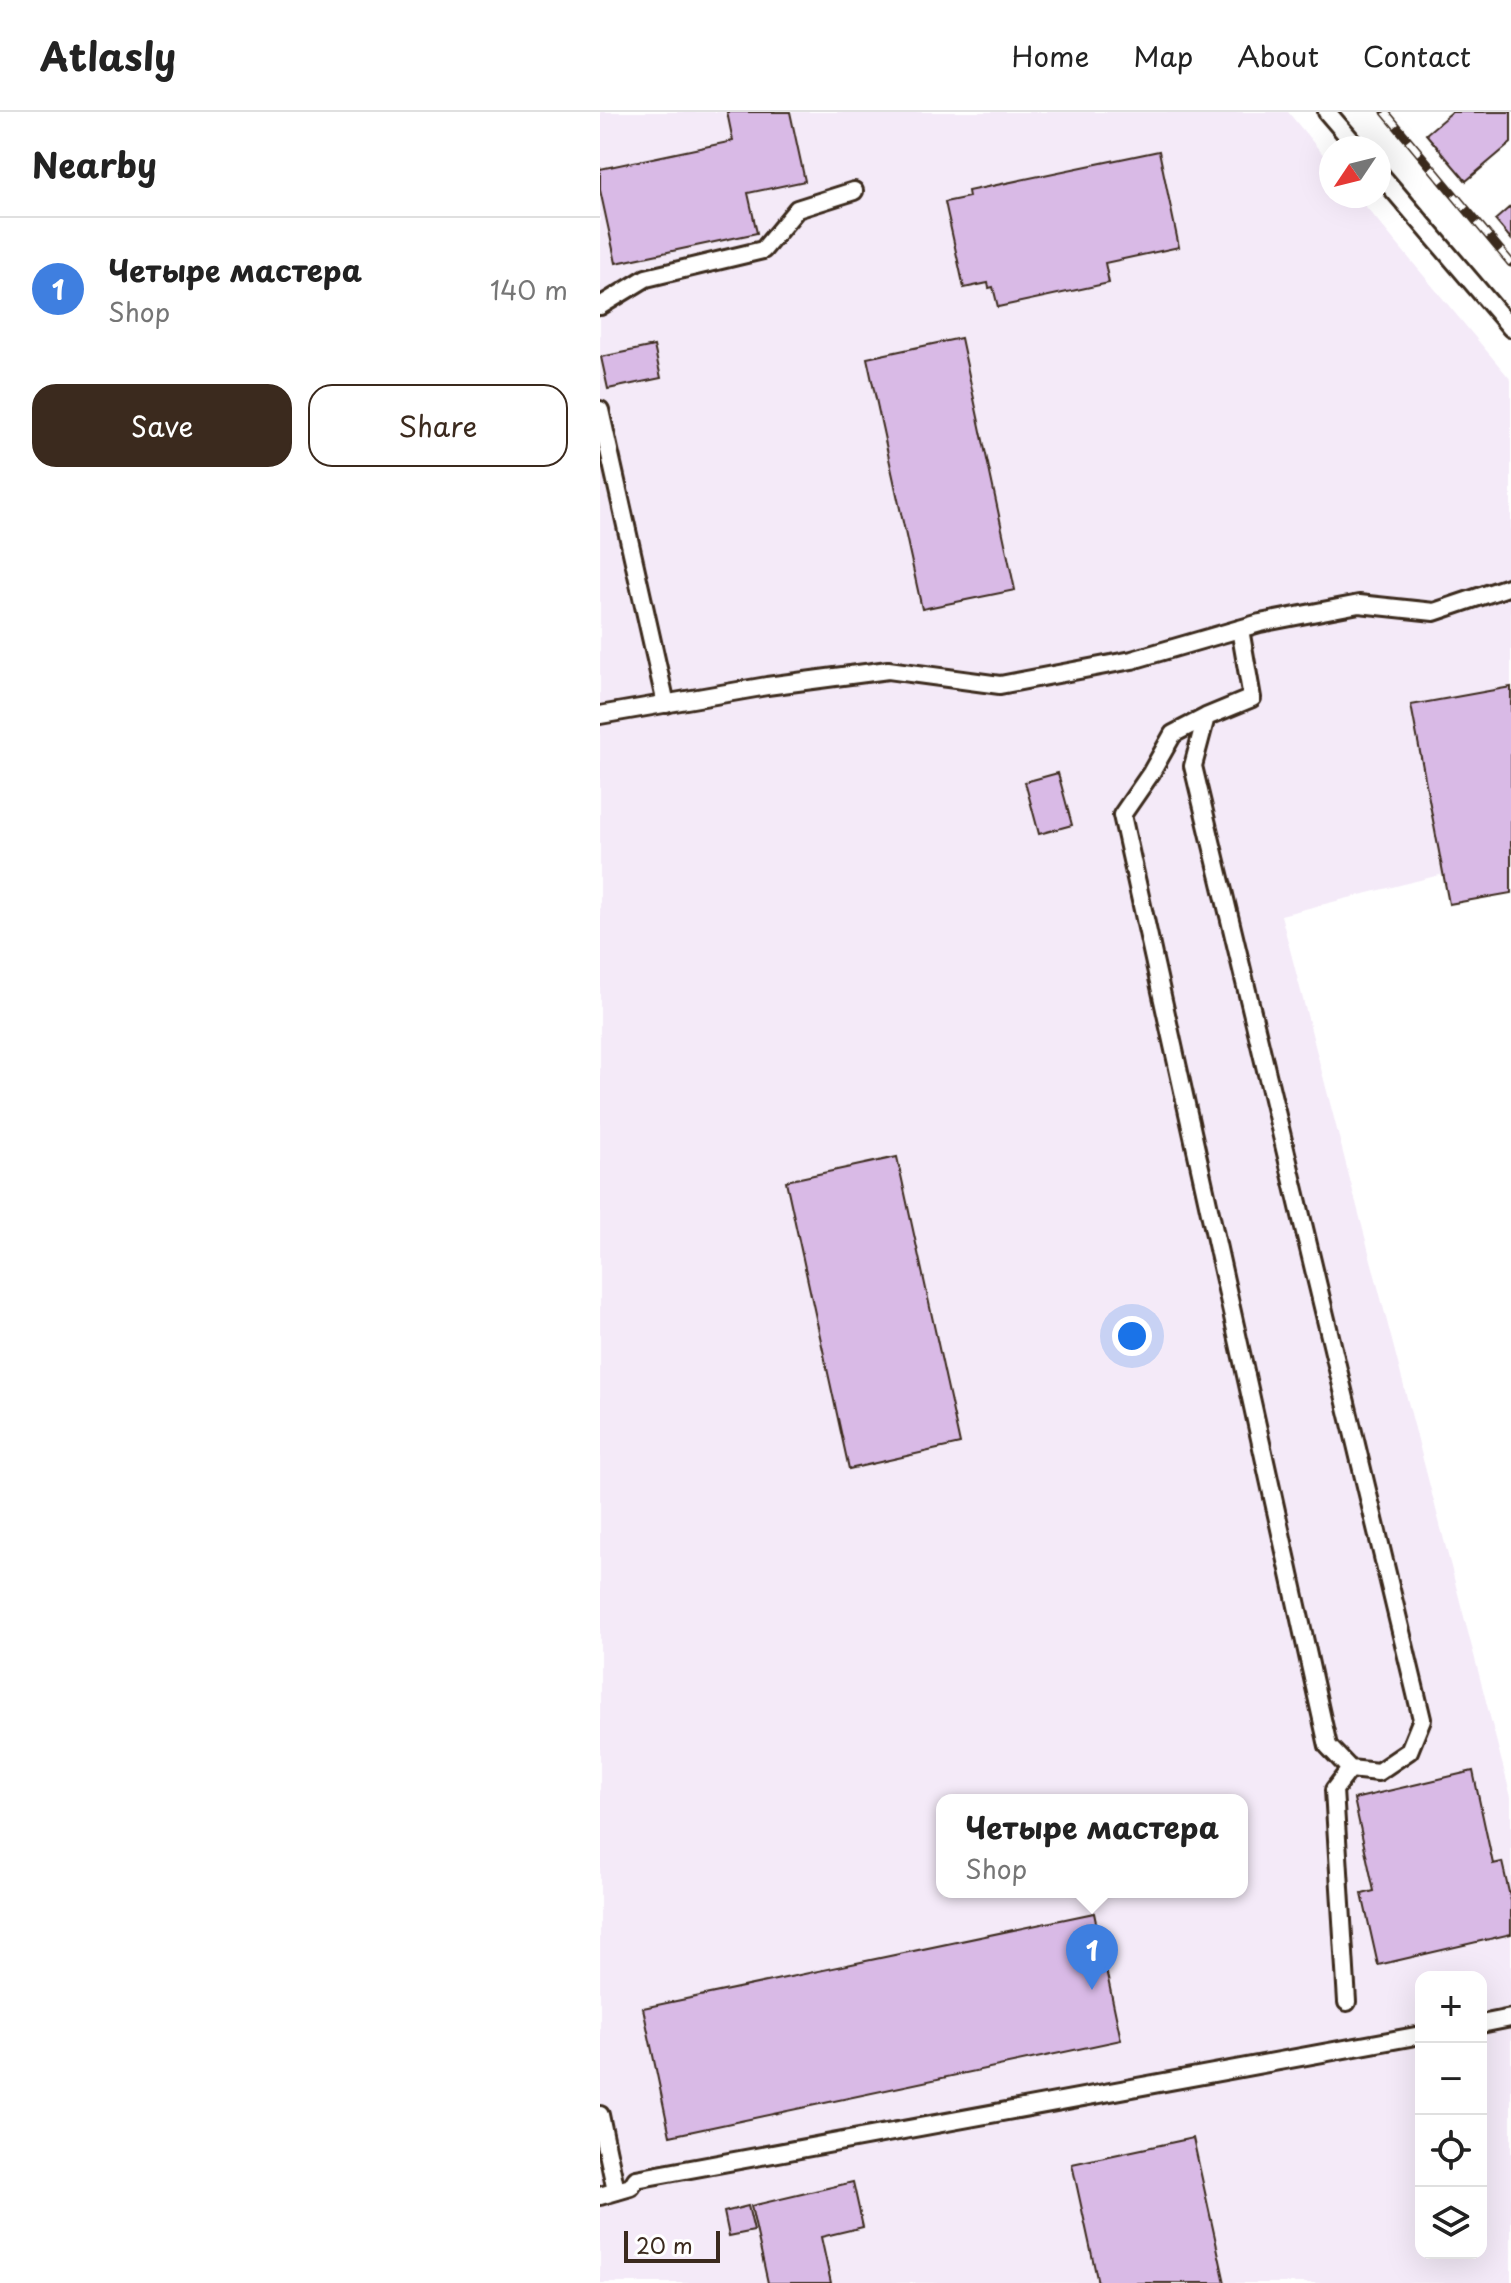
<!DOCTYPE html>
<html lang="en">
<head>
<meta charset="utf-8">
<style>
	:root { --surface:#fff; --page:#f2f2f2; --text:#222; --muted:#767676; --line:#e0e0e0; --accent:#3b2a1e }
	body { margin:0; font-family:"Playpen Sans",sans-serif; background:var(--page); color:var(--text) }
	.controls { position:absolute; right:24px; bottom:24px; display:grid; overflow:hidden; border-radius:16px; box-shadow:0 8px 32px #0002 }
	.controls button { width:72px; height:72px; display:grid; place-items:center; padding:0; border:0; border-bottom:2px solid var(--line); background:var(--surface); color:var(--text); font:40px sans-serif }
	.compass { position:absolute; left:719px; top:24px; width:72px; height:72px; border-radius:50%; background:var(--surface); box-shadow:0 8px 32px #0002; rotate:235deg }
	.scale { position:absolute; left:24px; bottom:20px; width:96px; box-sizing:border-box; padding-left:8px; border:4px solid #3b2a1e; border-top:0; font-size:22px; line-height:28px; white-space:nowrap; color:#3b2a1e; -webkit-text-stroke:6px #fff; paint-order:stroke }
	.you { position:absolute; left:532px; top:1224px; width:28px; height:28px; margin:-20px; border:6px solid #fff; border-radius:50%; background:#1a73e8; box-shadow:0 0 0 12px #1a73e833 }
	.badge { display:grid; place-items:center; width:52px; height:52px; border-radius:50%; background:var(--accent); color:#fff; font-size:26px; font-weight:700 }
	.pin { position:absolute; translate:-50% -66px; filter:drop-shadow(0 2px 4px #0008) }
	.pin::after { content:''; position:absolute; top:42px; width:28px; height:24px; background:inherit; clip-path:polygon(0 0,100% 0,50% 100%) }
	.popup { position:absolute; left:336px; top:1682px; width:312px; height:104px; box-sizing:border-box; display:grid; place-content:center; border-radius:16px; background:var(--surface); filter:drop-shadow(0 2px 6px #0005); font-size:26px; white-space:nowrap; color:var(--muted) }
	.popup b { font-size:30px; color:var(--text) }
	.popup::after { content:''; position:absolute; left:50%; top:100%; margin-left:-16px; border:16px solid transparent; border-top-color:var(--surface) }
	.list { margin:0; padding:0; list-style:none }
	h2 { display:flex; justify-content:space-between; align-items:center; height:104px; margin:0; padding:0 32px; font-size:34px }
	h2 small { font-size:26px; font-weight:400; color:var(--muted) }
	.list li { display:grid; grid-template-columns:52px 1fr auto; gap:24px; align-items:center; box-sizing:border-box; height:144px; padding:0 32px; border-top:2px solid var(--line) }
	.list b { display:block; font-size:30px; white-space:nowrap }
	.list p { margin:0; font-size:26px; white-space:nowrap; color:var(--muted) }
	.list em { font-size:26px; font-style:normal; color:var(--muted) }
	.actions { display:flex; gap:16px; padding:24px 32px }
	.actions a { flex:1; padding:18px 0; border:2px solid var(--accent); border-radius:24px; text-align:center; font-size:28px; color:var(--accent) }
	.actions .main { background:var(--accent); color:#fff }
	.icon { flex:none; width:44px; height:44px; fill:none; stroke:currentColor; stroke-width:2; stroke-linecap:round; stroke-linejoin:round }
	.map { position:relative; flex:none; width:911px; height:2171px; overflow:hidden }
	header { display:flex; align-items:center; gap:48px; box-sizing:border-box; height:112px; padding:0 40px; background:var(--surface); border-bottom:2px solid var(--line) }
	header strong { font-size:38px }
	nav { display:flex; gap:44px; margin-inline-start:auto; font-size:28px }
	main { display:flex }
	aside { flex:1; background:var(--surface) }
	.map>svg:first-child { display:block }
</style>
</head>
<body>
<header>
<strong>Atlasly</strong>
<nav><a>Home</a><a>Map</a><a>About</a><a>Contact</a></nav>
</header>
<main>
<aside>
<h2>Nearby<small></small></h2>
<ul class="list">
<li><span class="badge" style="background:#3f7fe0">1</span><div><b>Четыре мастера</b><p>Shop</p></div><em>140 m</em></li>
</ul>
<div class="actions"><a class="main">Save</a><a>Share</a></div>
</aside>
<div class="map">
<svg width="911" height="2171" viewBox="0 0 911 2171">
	<rect width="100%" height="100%" fill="#fff"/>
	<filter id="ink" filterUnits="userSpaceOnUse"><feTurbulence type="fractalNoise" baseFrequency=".0125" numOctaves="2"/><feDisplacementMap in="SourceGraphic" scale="16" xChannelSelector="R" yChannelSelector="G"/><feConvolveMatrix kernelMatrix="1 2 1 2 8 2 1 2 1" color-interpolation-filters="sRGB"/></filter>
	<g filter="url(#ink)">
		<!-- built -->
		<path fill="#f4eaf8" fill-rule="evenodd" d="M0,0h688l43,52v32h26l154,184v477l-230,58 230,882v486h-911zM342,1688h300v92h-300zM821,1865h60v276h-60z"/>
		<!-- building -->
		<g fill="#d9bae6" stroke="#3b2a1e" stroke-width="2">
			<polygon points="127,0 190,0 205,69 148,81 157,121 16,151 0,78 0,57 133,29"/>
			<polygon points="852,0 911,0 911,31 866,69 826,22"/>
			<polygon points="559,39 579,135 505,151 509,171 398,195 393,175 389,176 388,171 364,176 345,90 369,85 368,79"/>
			<polygon points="911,94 911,127 895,108"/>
			<polygon points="361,226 415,478 322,497 267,246"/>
			<polygon points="54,234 61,266 8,277 1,245"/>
			<polygon points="911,575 911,781 849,792 811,593"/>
			<polygon points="458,661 472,713 439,722 425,670"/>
			<polygon points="297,1045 360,1332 249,1357 186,1069"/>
			<polygon points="873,1659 893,1752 902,1750 911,1789 911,1822 778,1853 762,1782 774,1779 754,1687"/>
			<polygon points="494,1801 521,1928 70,2024 43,1896"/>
			<polygon points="593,2026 625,2171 498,2171 472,2052"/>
			<polygon points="253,2070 263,2115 221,2125 231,2171 168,2171 151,2094"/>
			<polygon points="148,2094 154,2119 129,2124 124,2100"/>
		</g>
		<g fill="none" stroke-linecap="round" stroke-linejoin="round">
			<defs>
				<g id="service">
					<polyline points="727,0 758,36"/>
					<polyline points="779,61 911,216"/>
					<polyline points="0,194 46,166 163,138 197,97 254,79"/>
					<polyline points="0,298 66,592"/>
					<polyline points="0,603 167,574 288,558 400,573 532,548 660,511 759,492 834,500 911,474"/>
					<polyline points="606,605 573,622 551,661 522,703 728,1634 750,1657 778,1660 809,1639 822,1607 593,654 606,605 652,586 640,517"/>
					<polyline points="747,1890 734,1678 750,1657"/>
					<polyline points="881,1912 911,1906"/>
					<polyline points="0,2003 16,2079"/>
					<polyline points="0,2084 31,2075 36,2067 821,1923"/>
				</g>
			</defs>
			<!-- service casing -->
			<use href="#service" stroke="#3b2a1e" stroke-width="22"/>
			<!-- service -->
			<use href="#service" stroke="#fff" stroke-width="16"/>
			<defs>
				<polyline id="rail" points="785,0 911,151"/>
			</defs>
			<!-- rail casing -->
			<use href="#rail" stroke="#3b2a1e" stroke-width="9"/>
			<!-- rail -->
			<use href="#rail" stroke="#fff" stroke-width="6" stroke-dasharray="18" stroke-linecap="butt"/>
		</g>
	</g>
</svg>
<div class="controls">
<button>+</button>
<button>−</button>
<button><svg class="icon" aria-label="locate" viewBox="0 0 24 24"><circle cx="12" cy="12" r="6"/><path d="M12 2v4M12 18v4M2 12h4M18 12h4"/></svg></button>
<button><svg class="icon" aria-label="layers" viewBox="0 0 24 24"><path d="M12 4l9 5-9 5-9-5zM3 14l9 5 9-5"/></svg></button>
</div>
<svg class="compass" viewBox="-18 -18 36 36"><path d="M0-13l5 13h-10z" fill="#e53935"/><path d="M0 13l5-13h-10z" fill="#767676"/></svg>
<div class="scale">20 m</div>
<div class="you"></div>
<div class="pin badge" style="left:492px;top:1878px;background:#3f7fe0">1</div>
<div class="popup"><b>Четыре мастера</b>Shop</div>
</div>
</main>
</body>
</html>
